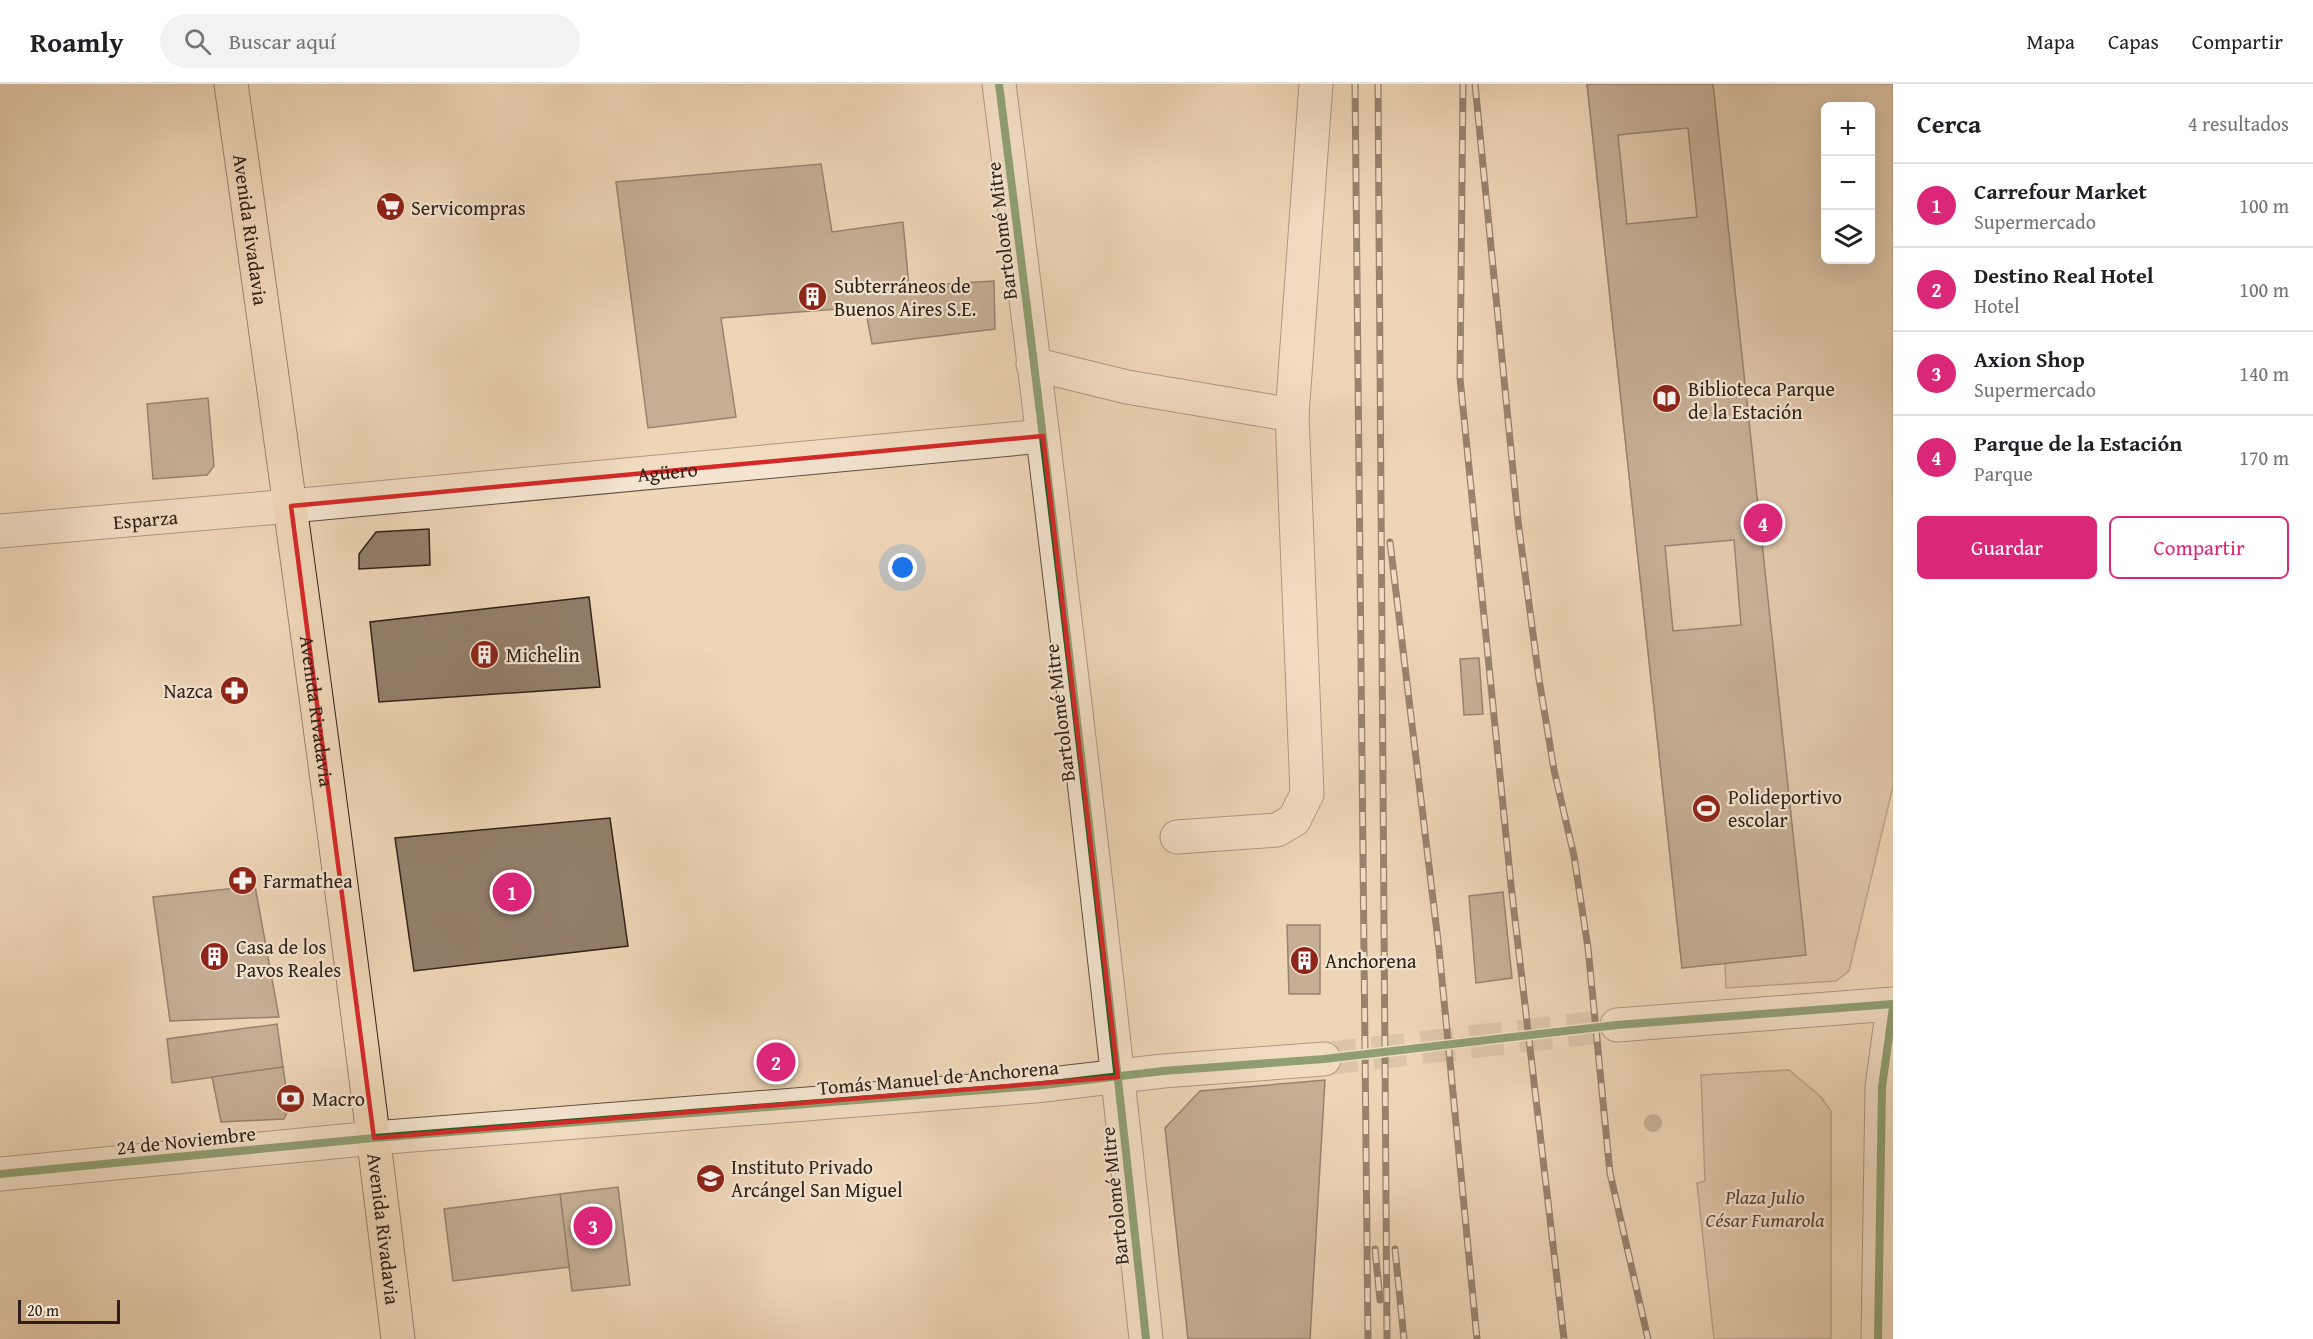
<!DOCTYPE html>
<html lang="es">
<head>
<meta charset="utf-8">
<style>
	:root { --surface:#fff; --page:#f2f2f2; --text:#202124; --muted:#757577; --line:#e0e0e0; --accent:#db2777 }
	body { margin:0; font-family:"Gentium Book Plus",serif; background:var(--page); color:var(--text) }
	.controls { position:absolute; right:18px; top:18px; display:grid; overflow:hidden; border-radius:9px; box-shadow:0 6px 24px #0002 }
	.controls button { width:54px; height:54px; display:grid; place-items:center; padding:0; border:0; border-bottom:2px solid var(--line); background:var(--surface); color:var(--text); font:30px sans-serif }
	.scale { position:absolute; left:18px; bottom:15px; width:102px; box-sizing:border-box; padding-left:6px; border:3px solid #2f2119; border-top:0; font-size:16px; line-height:21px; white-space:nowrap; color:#2f2119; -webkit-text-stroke:4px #f4e4d0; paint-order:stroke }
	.you { position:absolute; left:903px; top:484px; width:21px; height:21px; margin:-15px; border:4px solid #fff; border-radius:50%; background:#1a73e8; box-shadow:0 0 0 9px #1a73e833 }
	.badge { display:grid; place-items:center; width:39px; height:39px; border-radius:50%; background:var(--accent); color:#fff; font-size:20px; font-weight:700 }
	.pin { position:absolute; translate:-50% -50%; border:3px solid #fff; box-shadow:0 2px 6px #0006 }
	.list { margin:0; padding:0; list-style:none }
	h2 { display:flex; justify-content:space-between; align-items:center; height:78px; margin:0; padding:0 24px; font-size:26px }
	h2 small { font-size:20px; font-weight:400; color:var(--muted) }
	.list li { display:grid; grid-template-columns:39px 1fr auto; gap:18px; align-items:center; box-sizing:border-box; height:84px; padding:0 24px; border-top:2px solid var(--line) }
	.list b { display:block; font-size:22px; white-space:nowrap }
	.list p { margin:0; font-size:20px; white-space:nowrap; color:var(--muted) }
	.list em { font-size:20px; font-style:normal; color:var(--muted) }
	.actions { display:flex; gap:12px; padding:18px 24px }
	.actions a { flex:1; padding:14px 0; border:2px solid var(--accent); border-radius:9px; text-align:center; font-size:21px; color:var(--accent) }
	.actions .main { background:var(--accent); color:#fff }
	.icon { flex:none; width:33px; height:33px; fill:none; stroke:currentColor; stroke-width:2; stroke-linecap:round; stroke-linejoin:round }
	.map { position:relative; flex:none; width:1893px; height:1255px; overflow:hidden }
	header { display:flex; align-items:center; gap:36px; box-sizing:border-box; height:84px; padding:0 30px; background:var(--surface); border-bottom:2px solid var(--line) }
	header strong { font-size:28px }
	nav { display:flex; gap:33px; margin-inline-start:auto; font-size:21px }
	.search { width:420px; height:54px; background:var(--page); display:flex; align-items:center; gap:15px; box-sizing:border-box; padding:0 21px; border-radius:33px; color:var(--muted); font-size:22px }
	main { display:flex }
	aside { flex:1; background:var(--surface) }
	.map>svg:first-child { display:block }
</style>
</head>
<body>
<header>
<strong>Roamly</strong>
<div class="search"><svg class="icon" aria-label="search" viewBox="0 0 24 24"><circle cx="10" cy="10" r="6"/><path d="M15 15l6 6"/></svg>Buscar aquí</div>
<nav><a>Mapa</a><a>Capas</a><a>Compartir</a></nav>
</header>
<main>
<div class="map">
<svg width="1893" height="1255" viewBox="0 0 1893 1255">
	<rect width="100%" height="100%" fill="#eed6b6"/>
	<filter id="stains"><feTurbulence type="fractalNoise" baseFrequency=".00333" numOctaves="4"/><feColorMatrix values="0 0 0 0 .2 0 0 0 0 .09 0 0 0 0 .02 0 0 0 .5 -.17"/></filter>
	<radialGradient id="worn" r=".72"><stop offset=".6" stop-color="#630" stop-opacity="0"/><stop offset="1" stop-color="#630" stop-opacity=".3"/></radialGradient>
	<!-- green -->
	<g fill="#ceb79b" stroke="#7e6c5a" stroke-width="1.5" fill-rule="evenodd">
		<path d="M1587,0h306v702l-44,185 -13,10 -110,7 -1,-25 -43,5zM1826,22h44v154h-44z"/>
		<polygon points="1789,986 1821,1013 1831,1027 1831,1255 1714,1255 1697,1099 1705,1097 1701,991"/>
	</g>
	<!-- building -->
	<g fill="#927f6b" stroke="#2f2119" stroke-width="1.5" fill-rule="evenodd">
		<path d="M1587,0h126l93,871 -124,13zM1688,44l9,89 -70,7 -9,-89zM1734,456l7,85 -68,6 -8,-85z"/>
		<polygon points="821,80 832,148 903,138 909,202 994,197 995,245 872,260 865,223 721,234 736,333 648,344 616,98"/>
		<polygon points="208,314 214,382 207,391 153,395 147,320"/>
		<polygon points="429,445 430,481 359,485 359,470 376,448"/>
		<polygon points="589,513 600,603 379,618 370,538"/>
		<polygon points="1479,574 1483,630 1464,631 1460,575"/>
		<polygon points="610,734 628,862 414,887 395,754"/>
		<polygon points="255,802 279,933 170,937 153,813"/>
		<polygon points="1503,808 1512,894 1476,899 1469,812"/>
		<polygon points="1287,841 1320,841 1320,910 1289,910"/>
		<polygon points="277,940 283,983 172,999 167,955"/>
		<polygon points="283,983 289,1024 284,1035 221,1038 212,993"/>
		<polygon points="1325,996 1310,1255 1188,1255 1165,1044 1200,1007"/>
		<polygon points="618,1103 630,1201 572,1207 560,1110"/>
		<polygon points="560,1110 569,1183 453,1197 444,1125"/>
	</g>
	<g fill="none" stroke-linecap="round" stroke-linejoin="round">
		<!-- minor-tunnel -->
		<polyline stroke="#c8b297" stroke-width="33" stroke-dasharray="33 16" stroke-linecap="butt" points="1324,975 1617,941"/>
		<defs>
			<g id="minor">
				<path d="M999,0c53,418 103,836 147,1255"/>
				<polyline points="1033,280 1127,303 1292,331"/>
				<path id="s1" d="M0,447l291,-25 752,-70"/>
				<polyline points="1177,753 1277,746 1294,736 1307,710 1292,331 1316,0"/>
				<polyline points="1617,941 1893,920"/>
				<polyline points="0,1090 374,1054 1035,1002 1163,987 1324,975"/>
				<polyline points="1878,1255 1882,1003 1893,923"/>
			</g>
			<g id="major">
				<path id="s2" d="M231,0c59,418 117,836 167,1255"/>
			</g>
		</defs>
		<!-- minor casing -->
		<use href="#minor" stroke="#5f4e40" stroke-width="35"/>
		<!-- major casing -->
		<use href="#major" stroke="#2f2119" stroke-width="35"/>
		<!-- minor -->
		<use href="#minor" stroke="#f4e4d0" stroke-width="33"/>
		<!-- major -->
		<use href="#major" stroke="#eed6b6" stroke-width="33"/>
		<defs>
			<g id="rail">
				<polyline points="1355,0 1368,1255"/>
				<polyline points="1378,0 1387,1255"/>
				<polyline points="1463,0 1460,294 1511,801 1564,1255"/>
				<polyline points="1475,0 1518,437 1539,595 1554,686 1574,772 1588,864 1610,1089 1648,1255"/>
				<polyline points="1390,458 1439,865 1477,1255"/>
				<polyline points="1375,1165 1380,1216"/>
				<polyline points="1395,1165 1404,1255"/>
			</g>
		</defs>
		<!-- rail casing -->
		<use href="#rail" stroke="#2f2119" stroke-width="7"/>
		<!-- rail -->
		<use href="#rail" stroke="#f4e4d0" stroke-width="4.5" stroke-dasharray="14" stroke-linecap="butt"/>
		<defs>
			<g id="cycleway">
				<path d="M999,0c53,418 103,836 147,1255"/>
				<polyline points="0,1090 374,1054 1035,1002 1163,987 1324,975 1617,941 1893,920"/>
				<polyline points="1878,1255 1882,1003 1893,923"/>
			</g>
		</defs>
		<!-- cycleway casing -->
		<use href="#cycleway" stroke="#f4e4d0" stroke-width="11"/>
		<!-- cycleway -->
		<use href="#cycleway" stroke="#1b5e20" stroke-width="8"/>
	</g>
	<!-- trees -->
	<circle fill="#9b8772" cx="1653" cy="1039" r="9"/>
	<!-- marked area -->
	<path d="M0 0H1893V1255H0ZM1043,352l75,641 -744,61 -83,-632z" fill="#eed6b6" fill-opacity=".55" fill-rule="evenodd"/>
	<path fill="none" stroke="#d62828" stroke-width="4.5" stroke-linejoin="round" d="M1043,352l75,641 -744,61 -83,-632z"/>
	<!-- icons -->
	<defs>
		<symbol id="supermarket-disc" viewBox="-11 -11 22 22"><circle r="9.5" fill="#8f2418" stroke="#f4e4d0"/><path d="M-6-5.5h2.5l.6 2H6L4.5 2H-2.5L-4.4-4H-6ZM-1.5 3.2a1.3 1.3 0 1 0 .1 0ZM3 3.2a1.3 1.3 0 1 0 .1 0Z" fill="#fff"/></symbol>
		<symbol id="building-disc" viewBox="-11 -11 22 22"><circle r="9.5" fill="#8f2418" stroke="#f4e4d0"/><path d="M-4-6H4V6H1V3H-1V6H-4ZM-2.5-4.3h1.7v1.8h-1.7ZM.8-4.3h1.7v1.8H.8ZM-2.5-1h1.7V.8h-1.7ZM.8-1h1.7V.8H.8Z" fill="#fff"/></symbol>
		<symbol id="library-disc" viewBox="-11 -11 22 22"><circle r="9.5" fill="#8f2418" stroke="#f4e4d0"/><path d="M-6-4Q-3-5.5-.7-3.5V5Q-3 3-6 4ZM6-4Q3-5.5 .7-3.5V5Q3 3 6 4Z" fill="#fff"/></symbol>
		<symbol id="pharmacy-disc" viewBox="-11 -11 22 22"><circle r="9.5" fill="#8f2418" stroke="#f4e4d0"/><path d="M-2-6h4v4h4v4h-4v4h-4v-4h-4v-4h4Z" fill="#fff"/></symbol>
		<symbol id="stadium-disc" viewBox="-11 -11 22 22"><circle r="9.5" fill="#8f2418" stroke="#f4e4d0"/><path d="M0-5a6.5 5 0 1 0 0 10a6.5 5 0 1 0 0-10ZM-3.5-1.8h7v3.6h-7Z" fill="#fff"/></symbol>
		<symbol id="bank-disc" viewBox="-11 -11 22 22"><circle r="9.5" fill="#8f2418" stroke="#f4e4d0"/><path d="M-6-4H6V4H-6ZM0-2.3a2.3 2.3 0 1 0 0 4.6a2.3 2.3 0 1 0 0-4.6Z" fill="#fff"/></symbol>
		<symbol id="school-disc" viewBox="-11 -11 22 22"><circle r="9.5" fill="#8f2418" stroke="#f4e4d0"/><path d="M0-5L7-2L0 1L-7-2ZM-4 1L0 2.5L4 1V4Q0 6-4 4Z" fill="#fff"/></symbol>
	</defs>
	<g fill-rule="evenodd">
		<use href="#supermarket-disc" x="374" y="106" width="33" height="33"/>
		<use href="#building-disc" x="796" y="196" width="33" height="33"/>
		<use href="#library-disc" x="1650" y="298" width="33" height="33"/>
		<use href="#building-disc" x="468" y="554" width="33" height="33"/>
		<use href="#pharmacy-disc" x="218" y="590" width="33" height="33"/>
		<use href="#stadium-disc" x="1690" y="708" width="33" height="33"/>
		<use href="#pharmacy-disc" x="226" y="780" width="33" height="33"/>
		<use href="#building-disc" x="198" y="856" width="33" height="33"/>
		<use href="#building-disc" x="1288" y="860" width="33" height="33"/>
		<use href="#bank-disc" x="274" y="998" width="33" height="33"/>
		<use href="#school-disc" x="694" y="1078" width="33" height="33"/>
	</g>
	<g text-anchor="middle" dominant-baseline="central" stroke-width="4.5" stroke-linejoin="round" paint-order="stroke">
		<!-- poi labels -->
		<g font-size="20" fill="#2f2119" stroke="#f4e4d0" text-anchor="start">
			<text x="411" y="123">Servicompras</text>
			<text x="834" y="201">Subterráneos de<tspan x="834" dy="23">Buenos Aires S.E.</tspan></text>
			<text x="1688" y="304">Biblioteca Parque<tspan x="1688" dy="23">de la Estación</tspan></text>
			<text x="506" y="570">Michelin</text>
			<text x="213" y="606" text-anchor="end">Nazca</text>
			<text x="1728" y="712">Polideportivo<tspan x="1728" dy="23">escolar</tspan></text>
			<text x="263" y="796">Farmathea</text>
			<text x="236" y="862">Casa de los<tspan x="236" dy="23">Pavos Reales</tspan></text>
			<text x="1325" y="876">Anchorena</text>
			<text x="312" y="1014">Macro</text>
			<text x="731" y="1082">Instituto Privado<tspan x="731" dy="23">Arcángel San Miguel</tspan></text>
		</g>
		<!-- street labels -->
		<g font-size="20" fill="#2f2119" stroke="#f4e4d0">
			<text stroke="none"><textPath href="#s2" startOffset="147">Avenida Rivadavia</textPath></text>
			<text transform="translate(1001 147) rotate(-97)">Bartolomé Mitre</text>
			<text stroke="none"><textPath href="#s1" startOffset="670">Agüero</textPath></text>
			<text stroke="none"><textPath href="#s1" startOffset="146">Esparza</textPath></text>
			<text stroke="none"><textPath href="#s2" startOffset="633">Avenida Rivadavia</textPath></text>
			<text transform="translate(1059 629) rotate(-97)">Bartolomé Mitre</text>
			<text transform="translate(938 993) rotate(-5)">Tomás Manuel de Anchorena</text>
			<text transform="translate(186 1056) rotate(-6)">24 de Noviembre</text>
			<text transform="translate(1114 1112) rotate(-96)">Bartolomé Mitre</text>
			<text stroke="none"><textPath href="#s2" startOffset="1155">Avenida Rivadavia</textPath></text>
		</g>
		<!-- park labels -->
		<g font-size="20" font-style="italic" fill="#57463a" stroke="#f4e4d0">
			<text x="1765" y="1112">Plaza Julio<tspan x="1765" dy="23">César Fumarola</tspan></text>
		</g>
	</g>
	<rect width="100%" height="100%" filter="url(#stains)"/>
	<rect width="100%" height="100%" fill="url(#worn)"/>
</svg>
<div class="controls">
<button>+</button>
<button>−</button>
<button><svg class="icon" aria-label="layers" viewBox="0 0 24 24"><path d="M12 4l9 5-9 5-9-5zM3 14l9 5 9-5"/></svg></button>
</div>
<div class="scale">20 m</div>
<div class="you"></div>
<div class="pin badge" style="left:512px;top:808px">1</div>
<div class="pin badge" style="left:776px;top:978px">2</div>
<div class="pin badge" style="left:593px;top:1142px">3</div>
<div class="pin badge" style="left:1763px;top:439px">4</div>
</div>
<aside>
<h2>Cerca<small>4 resultados</small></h2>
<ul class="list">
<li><span class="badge">1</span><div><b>Carrefour Market</b><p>Supermercado</p></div><em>100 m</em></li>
<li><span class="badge">2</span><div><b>Destino Real Hotel</b><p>Hotel</p></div><em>100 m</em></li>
<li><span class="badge">3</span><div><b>Axion Shop</b><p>Supermercado</p></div><em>140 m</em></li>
<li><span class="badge">4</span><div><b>Parque de la Estación</b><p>Parque</p></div><em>170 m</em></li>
</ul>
<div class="actions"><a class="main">Guardar</a><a>Compartir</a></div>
</aside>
</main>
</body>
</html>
